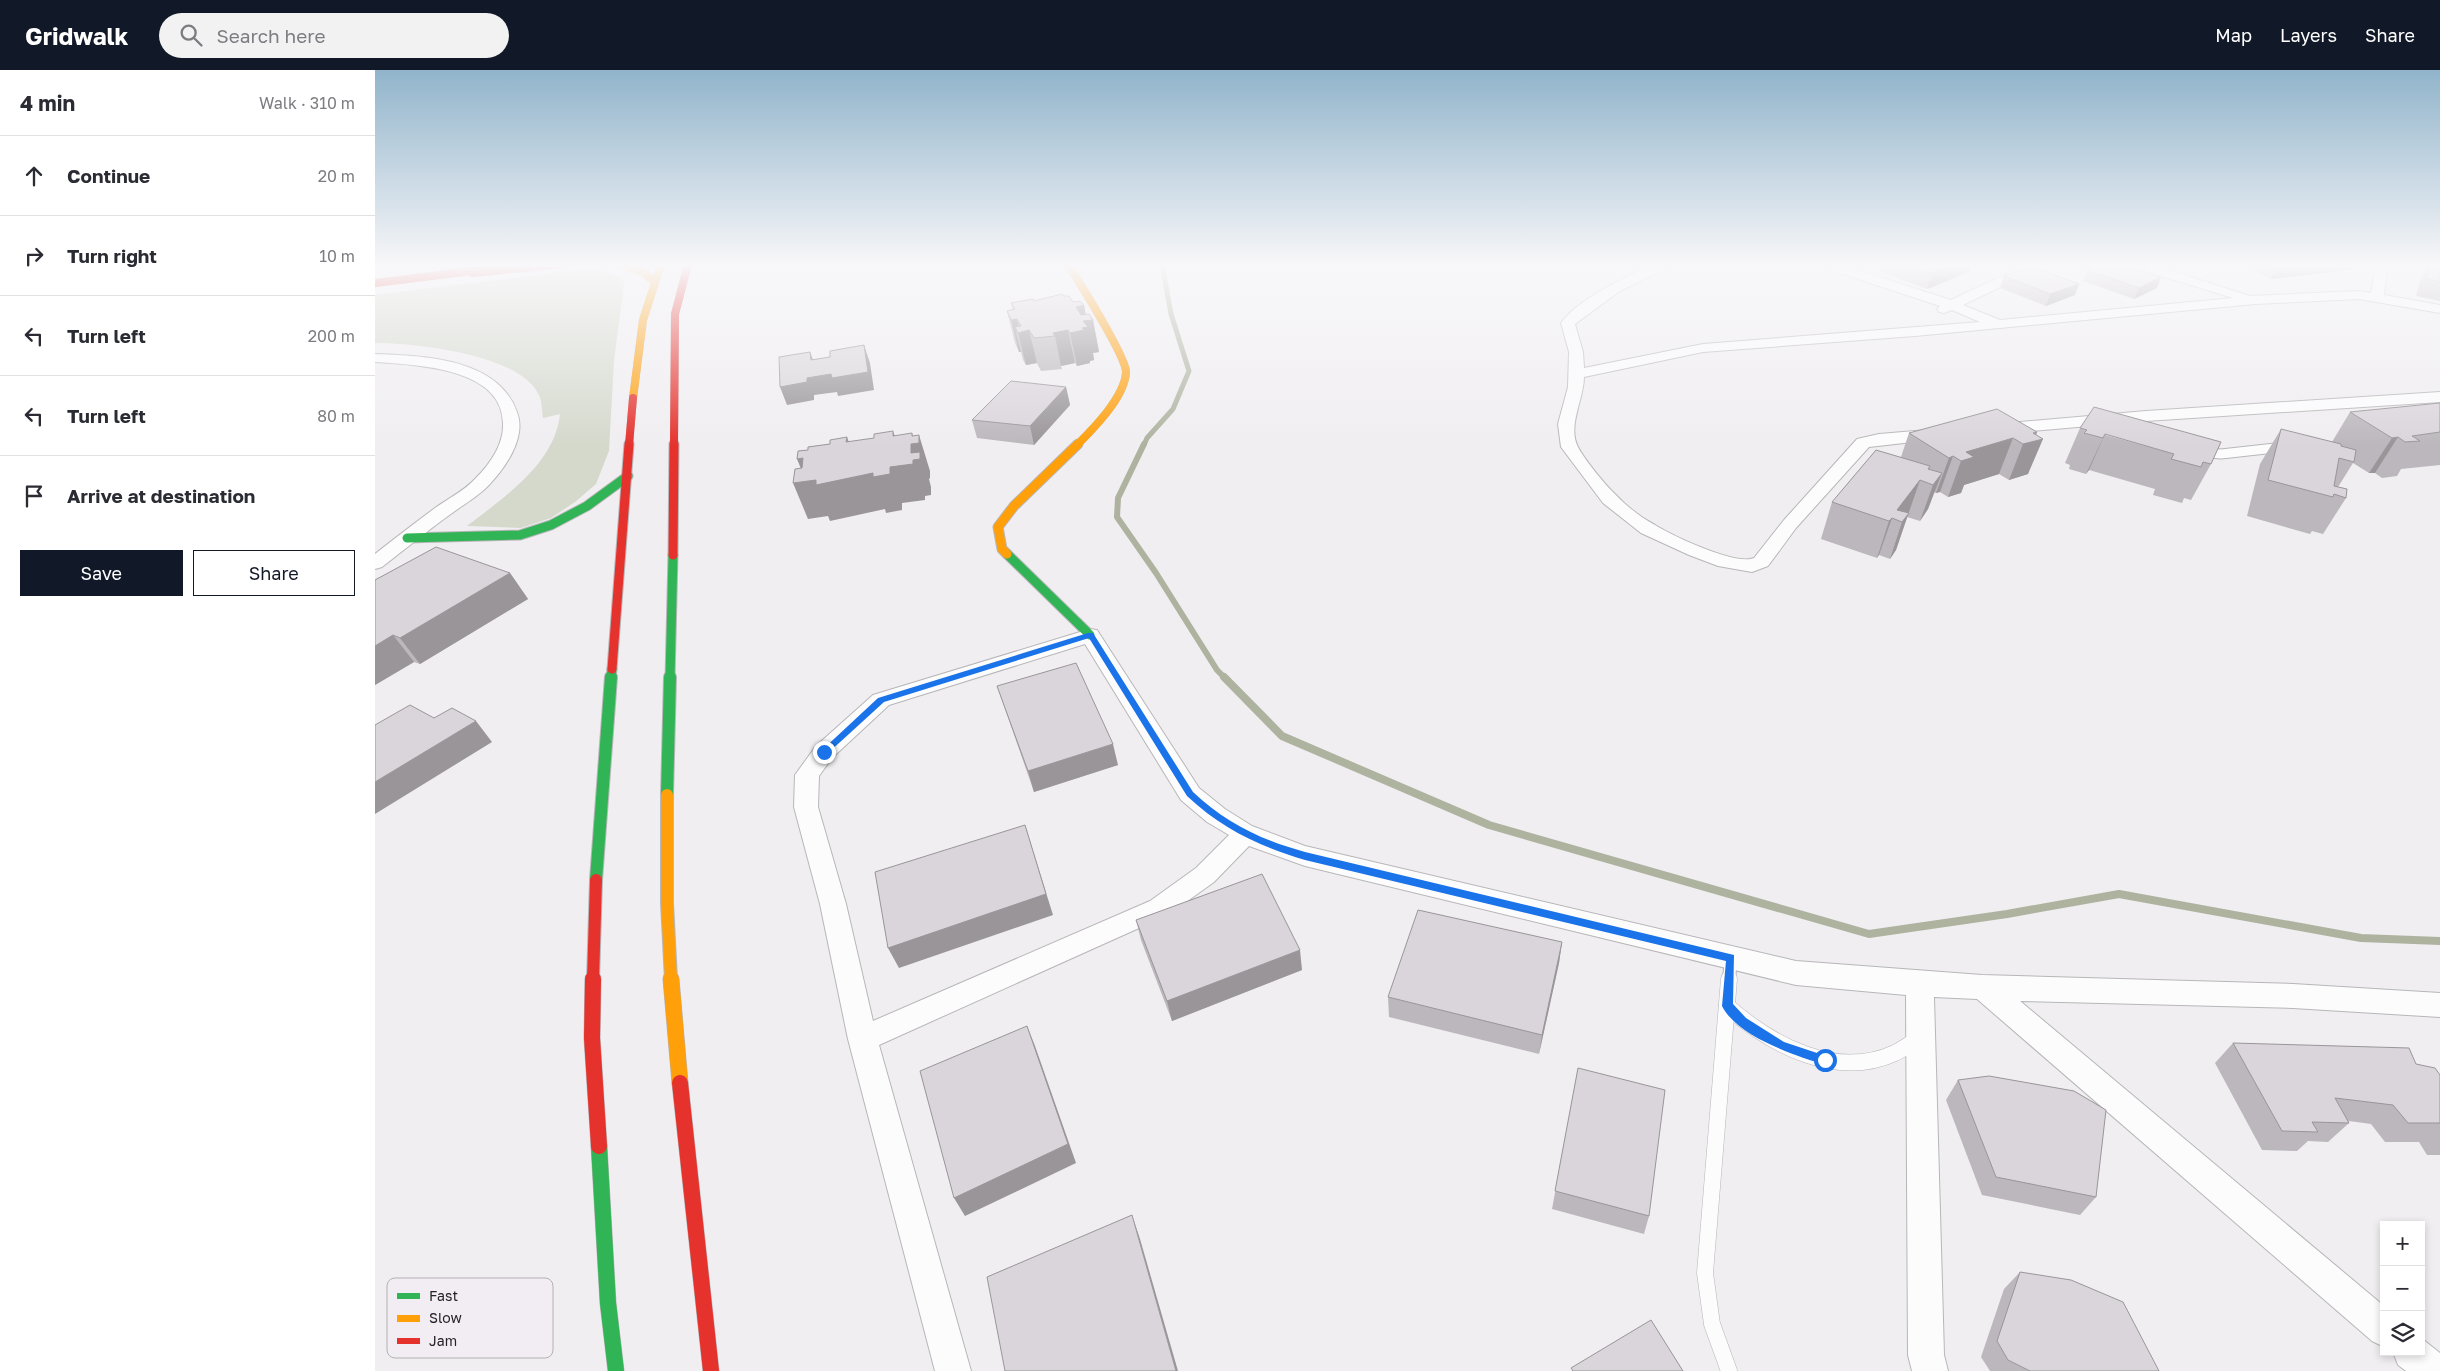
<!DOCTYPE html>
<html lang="en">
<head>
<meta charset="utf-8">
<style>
	:root { --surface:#fff; --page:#f2f2f3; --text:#2b2b33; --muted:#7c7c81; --line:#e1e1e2; --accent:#111827 }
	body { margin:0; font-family:"Golos Text",sans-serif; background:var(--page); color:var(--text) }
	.controls { position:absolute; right:15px; bottom:15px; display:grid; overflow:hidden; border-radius:0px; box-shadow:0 2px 8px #0003 }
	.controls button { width:45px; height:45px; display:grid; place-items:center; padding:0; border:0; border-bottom:1px solid var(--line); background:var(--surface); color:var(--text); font:25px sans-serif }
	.stop { position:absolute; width:15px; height:15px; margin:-11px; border:4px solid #1a73e8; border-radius:50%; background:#fff }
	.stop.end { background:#1a73e8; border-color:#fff; box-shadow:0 1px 5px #0008 }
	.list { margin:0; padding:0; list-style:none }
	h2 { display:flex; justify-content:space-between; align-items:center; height:65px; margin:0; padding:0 20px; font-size:21px }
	h2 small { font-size:16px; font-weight:400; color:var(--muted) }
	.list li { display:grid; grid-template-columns:32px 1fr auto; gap:15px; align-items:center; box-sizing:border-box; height:80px; padding:0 20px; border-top:1px solid var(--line) }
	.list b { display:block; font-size:19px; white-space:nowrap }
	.list em { font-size:16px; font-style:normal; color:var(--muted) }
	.actions { display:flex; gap:10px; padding:15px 20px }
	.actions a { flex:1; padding:11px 0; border:1px solid var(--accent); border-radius:0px; text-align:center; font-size:18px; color:var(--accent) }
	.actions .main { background:var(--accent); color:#fff }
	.icon { flex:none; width:28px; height:28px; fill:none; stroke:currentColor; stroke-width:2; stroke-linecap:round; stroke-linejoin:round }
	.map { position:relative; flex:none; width:2065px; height:1301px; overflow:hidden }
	header { display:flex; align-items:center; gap:30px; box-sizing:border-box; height:70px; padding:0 25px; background:var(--accent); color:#fff }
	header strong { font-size:24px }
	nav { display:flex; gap:28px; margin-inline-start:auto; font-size:18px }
	.search { width:350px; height:45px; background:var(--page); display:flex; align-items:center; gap:12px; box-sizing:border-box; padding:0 18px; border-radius:28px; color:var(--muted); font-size:19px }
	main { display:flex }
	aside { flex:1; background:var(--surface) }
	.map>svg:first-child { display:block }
</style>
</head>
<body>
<header>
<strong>Gridwalk</strong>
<div class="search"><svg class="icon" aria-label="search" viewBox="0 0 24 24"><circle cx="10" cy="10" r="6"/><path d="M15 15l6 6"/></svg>Search here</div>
<nav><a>Map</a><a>Layers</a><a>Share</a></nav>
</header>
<main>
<aside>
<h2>4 min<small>Walk · 310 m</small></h2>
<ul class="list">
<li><svg class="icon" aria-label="ahead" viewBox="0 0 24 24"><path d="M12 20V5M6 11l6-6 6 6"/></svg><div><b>Continue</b></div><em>20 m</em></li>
<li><svg class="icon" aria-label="right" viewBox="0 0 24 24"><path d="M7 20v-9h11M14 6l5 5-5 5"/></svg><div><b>Turn right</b></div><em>10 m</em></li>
<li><svg class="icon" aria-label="left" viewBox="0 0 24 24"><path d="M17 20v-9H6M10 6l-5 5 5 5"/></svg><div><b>Turn left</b></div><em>200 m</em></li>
<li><svg class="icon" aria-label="left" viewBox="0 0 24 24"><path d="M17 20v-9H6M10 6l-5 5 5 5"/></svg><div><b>Turn left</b></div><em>80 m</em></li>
<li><svg class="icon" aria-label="arrive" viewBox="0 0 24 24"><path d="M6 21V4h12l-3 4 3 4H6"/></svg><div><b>Arrive at destination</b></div></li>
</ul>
<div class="actions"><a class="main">Save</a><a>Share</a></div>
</aside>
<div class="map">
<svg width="2065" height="1301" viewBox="0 0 2065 1301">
	<rect width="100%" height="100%" fill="#f0eef1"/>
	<!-- green -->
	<path fill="#d4d9cc" d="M211,199l14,1 22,7 2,7 -10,76 -5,91 -13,33 -21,18 -24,16 -30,10 -54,-2c36,-28 88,-62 93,-112l-17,4c-1,-7 -1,-16 -4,-23 -19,-41 -124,-52 -164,-52v-48z"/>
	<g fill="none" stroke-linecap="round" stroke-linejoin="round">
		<!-- stream-far2 -->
		<polyline stroke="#aeb3a0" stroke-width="5" points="769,375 772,368 798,339 814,301 796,244 787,194"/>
		<!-- stream-far1 -->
		<polyline stroke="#aeb3a0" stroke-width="6" points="769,374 743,428 742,447 781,503 842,600 850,608"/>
		<!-- stream -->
		<polyline stroke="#aeb3a0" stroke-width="8" points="849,607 907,666 1114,755 1494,864 1632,844 1744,824 1986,868 2065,871"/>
		<defs>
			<polyline id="lane-far2" points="1825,382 1846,384 1909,377"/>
			<polyline id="lane-far1" points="1354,910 1356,888"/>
			<g id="lane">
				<path d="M1352,936c44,39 109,74 168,47 8,-4 15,-9 23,-14"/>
				<polyline points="1354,1301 1337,1254 1330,1203 1354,909"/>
			</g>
			<g id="street">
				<path d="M1282,194h17l-54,27 -45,33 8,28 1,16 119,-24 277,-22 -28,-12 -8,3 -5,-1 -2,-3 3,-3 -119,-39 -1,-3h18l113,36 76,-36h16l-1,3 -79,38 37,15 233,-22 -101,-31 -1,-3h19l100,32 109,-5 12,2 5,-29h12l-4,31 56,10v8l-81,-14 -104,5 -340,32 -212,16 -119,25c0,22 -17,49 -6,70 6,12 28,39 38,48 10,11 26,23 39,30 18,11 81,41 99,33l30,-38 73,-81 22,-5 60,-5 6,2 2,3 -2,3 -6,2 -70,8 -73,81 -28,38 -16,6 -34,-6 -29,-11 -48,-22 -38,-30 -42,-56 -3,-23 10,-37 1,-35 -8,-29c17,-24 68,-49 96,-59z"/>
				<path d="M0,284c49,2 123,4 142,58 10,26 -12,56 -29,74 -12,12 -27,20 -40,30 -22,16 -44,34 -66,51l-7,2v-15c20,-16 40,-31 60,-46 14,-10 29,-17 40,-29 15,-15 29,-35 28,-56 -1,-56 -88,-58 -128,-61z"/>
				<polygon points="2065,322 2065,332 1771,351 1623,364 1615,359 1623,354 1771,341"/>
				<path d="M715,559l7,1 102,158 26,21 27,17 53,20 491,115 186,14 311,9 147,9v24l-147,-9 -273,-7 364,305v41l-12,-6 -395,-342 -43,-2 10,358 4,16h-36l-4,-16 -2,-360 -110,-10 -491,-119 -56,-20 -35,36 -46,33 -289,130 92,326h-36l-87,-332 -28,-135 -26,-97 1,-32 21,-29 57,-51zM710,574l96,156 26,22 22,13 -33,33 -46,33 -277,120 -27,-117 -28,-97 1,-31 13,-18 57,-53z"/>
				<polygon points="2046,1268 2065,1283 2065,1301 2031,1301 2023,1295 2018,1282 2046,1282"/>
			</g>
			<g id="fast-far2">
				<polyline points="32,468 145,465 176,455 212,436 253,406"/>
				<polyline points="632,484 715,565"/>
				<polyline points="236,608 237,599"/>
				<polyline points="295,608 298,485"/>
			</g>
			<g id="fast-far1">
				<polyline points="292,725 295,607"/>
				<polyline points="221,810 236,607"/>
			</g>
			<polyline id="fast" points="224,1076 233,1233 241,1301"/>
			<g id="slow-far3">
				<polyline points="241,194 266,201 279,211"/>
				<path d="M693,194c11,18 58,92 58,108 -1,25 -33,57 -49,73"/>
				<polyline points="258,328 268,250 286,194"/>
			</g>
			<polyline id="slow-far2" points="632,484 627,479 623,457 639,436 703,374"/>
			<polyline id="slow-far1" points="292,725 292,833 296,910"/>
			<polyline id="slow" points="296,909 305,1013"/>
			<g id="jam-far3">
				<polyline points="98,203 186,194"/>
				<polyline points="0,213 154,194"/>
				<polyline points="254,375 258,328"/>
				<polyline points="299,375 300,244 313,194"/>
			</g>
			<g id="jam-far2">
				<polyline points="298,485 299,374"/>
				<polyline points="237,599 254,374"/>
			</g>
			<polyline id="jam-far1" points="218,910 221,810"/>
			<g id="jam">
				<polyline points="218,909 217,968 224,1076"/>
				<polyline points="305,1013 336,1301"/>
			</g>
		</defs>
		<!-- lane-far2 casing -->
		<use href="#lane-far2" stroke="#b7b6b8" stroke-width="11"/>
		<!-- lane-far1 casing -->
		<use href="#lane-far1" stroke="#b7b6b8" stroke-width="14"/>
		<!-- lane casing -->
		<use href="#lane" stroke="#b7b6b8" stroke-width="17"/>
		<!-- street casing -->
		<use href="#street" stroke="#b7b6b8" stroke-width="2"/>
		<!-- fast-far2 casing -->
		<use href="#fast-far2" stroke="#b7b6b8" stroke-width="11"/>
		<!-- fast-far1 casing -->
		<use href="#fast-far1" stroke="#b7b6b8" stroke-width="14"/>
		<!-- fast casing -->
		<use href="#fast" stroke="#b7b6b8" stroke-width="17"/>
		<!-- slow-far3 casing -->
		<use href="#slow-far3" stroke="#b7b6b8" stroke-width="8"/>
		<!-- slow-far2 casing -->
		<use href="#slow-far2" stroke="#b7b6b8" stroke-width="11"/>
		<!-- slow-far1 casing -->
		<use href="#slow-far1" stroke="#b7b6b8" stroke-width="14"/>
		<!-- slow casing -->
		<use href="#slow" stroke="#b7b6b8" stroke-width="17"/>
		<!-- jam-far3 casing -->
		<use href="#jam-far3" stroke="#b7b6b8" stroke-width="8"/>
		<!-- jam-far2 casing -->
		<use href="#jam-far2" stroke="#b7b6b8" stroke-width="11"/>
		<!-- jam-far1 casing -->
		<use href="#jam-far1" stroke="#b7b6b8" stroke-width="14"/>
		<!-- jam casing -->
		<use href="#jam" stroke="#b7b6b8" stroke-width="17"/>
		<!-- lane-far2 -->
		<use href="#lane-far2" stroke="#fdfcfd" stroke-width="9"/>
		<!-- lane-far1 -->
		<use href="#lane-far1" stroke="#fdfcfd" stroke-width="12"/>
		<!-- lane -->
		<use href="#lane" stroke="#fdfcfd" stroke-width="16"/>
		<!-- street -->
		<use href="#street" fill="#fdfcfd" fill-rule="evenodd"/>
		<!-- fast-far2 -->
		<use href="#fast-far2" stroke="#30b455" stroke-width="9"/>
		<!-- fast-far1 -->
		<use href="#fast-far1" stroke="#30b455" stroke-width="12"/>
		<!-- fast -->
		<use href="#fast" stroke="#30b455" stroke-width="16"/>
		<!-- slow-far3 -->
		<use href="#slow-far3" stroke="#ff9f0a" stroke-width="8"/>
		<!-- slow-far2 -->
		<use href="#slow-far2" stroke="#ff9f0a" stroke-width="9"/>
		<!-- slow-far1 -->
		<use href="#slow-far1" stroke="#ff9f0a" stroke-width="12"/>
		<!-- slow -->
		<use href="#slow" stroke="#ff9f0a" stroke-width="16"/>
		<!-- jam-far3 -->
		<use href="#jam-far3" stroke="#e5322d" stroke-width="8"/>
		<!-- jam-far2 -->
		<use href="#jam-far2" stroke="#e5322d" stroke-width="9"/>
		<!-- jam-far1 -->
		<use href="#jam-far1" stroke="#e5322d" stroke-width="12"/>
		<!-- jam -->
		<use href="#jam" stroke="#e5322d" stroke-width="16"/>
	</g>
	<!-- wall -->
	<g fill="#bbb7bc">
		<polygon points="1506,194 1597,194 1594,202 1552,219 1504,201"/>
		<polygon points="1866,194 1978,194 1975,200 1896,209"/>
		<polygon points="2054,194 2065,194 2065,231 2041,226 2046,208"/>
		<polygon points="1712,200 1782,218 1759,229 1708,211"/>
		<polygon points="1629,206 1700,225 1671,236 1625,218"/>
		<polygon points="689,226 698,232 709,235 710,244 718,250 724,282 718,283 719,290 715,291 715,293 702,296 700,293 686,296 687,299 666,301 662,293 651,295 648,290 646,282 644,282 640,273 632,241 638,240 636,233 659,231"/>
		<polygon points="691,317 695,335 659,375 602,368 597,350"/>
		<polygon points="2065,333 2065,395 2026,399 2022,406 2007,408 2000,403 1994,403 1978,393 1963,417 1971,428 1948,464 1937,461 1935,464 1872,446 1885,394 1906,359 1957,372 1975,342"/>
		<polygon points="1705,358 1836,394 1816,430 1809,428 1807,433 1778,425 1780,419 1714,400 1711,404 1694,399 1695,395 1690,393"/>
		<polygon points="1662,362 1653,404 1634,410 1624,404 1589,415 1586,423 1573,427 1565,422 1561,423 1559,422 1553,439 1545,451 1532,447 1521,480 1515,489 1504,485 1502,488 1446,469 1457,432 1526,387 1534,363"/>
		<polygon points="135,503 153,529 45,594 39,592 0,615 0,510"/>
		<polygon points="622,616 743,695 659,722"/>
		<polygon points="761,850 927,900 797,951 766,870"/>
		<polygon points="1187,872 1184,893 1164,984 1014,947 1013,927"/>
		<polygon points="1858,973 2041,994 2065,1005 2065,1085 2052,1085 2044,1072 2010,1072 1996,1054 1974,1051 1974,1053 1953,1072 1933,1071 1922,1081 1887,1080 1840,993"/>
		<polygon points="1203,998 1274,1146 1269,1164 1177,1139"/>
		<polygon points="1583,1010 1721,1127 1705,1145 1607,1125 1571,1030"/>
		<polygon points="1645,1202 1784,1301 1615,1301 1606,1287 1629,1219"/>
	</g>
	<!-- shaded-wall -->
	<g fill="#999599">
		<polygon points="1580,194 1597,194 1594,202 1552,219 1558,203"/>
		<polygon points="1904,194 1978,194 1975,200 1896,209"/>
		<polygon points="1786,207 1782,218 1759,229 1764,218"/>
		<polygon points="1704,214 1700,225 1671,236 1675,224"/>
		<polygon points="709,235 712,251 718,250 724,282 718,283 719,290 715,291 715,293 702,296 695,263 701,237"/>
		<polygon points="642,249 645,262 654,260 662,293 651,295 643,263 640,257 646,282 644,282 636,250"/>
		<polygon points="693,260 700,293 686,296 680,266 678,263"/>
		<polygon points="489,275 495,293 499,320 463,326 462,322 439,325 439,330 412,335 405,317 436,290 435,282 442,300"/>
		<polygon points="691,317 695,335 659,375 655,356"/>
		<polygon points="518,361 530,395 536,383 536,374 537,363 540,374 544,365 555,401 555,408 554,409 556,417 556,425 550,426 550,430 527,433 527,440 511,443 510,439 455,451 453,446 433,449 418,413 431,411 422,389 428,388 471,372 472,367 485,403 515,397"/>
		<polygon points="1662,362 1658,371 1668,369 1653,404 1634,410 1648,374 1658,363"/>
		<polygon points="1730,364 1714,400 1711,404 1728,368"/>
		<polygon points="2023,367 2000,403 1994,403 2017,368"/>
		<polygon points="1638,368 1624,404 1589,415 1586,423 1573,427 1586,391 1591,382"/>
		<polygon points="1578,386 1565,422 1561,423 1574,388"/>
		<polygon points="1567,403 1553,439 1545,451 1558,415"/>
		<polygon points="1545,410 1521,480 1515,489 1527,452 1522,440"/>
		<polygon points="1517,448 1504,485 1502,488 1514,451"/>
		<polygon points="135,503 153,529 45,594 25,568"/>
		<polygon points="18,565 39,592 0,615 0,576"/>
		<polygon points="101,651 117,672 0,744 0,712"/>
		<polygon points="738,674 743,695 659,722 653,701"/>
		<polygon points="650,755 678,845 524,898 513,878"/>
		<polygon points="1187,872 1184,893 1164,984 1167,965"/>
		<polygon points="925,880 927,900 797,951 792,931"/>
		<polygon points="652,956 660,976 701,1093 590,1146 579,1128"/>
		<polygon points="757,1145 765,1169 803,1301 801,1301"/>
	</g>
	<!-- building -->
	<g fill="#dad5db" stroke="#999599">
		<polygon points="1534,194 1580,194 1558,203"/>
		<polygon points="1727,194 1745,194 1786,207 1764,218 1712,200"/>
		<polygon points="2055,194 2065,194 2065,212 2052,209"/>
		<polygon points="1658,197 1704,214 1675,224 1629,206"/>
		<polygon points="687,224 689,226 694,226 698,232 705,231 709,235 701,237 706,245 714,244 718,250 708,251 713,257 707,258 709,260 695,263 693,260 678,263 680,266 659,268 654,260 643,263 640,257 646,256 642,249 636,250 632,241 640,239 636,233 658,229 659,231"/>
		<polygon points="489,275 493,302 457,308 456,304 432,308 432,312 405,317 404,287 435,282 436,290 455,287 455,281"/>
		<polygon points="636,311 691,317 655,356 597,350"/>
		<polygon points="2065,333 2065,362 2037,366 2045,371 2030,372 2023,367 2017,368 1975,342"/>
		<polygon points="1719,337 1846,372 1836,394 1828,392 1826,397 1796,389 1799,384 1730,364 1728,368 1709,363 1712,360 1705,358"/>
		<polygon points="1622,339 1662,362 1658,363 1668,369 1648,374 1638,368 1591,382 1599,387 1586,391 1578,386 1574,388 1534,363"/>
		<polygon points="1906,359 1966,374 1966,376 1981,380 1979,392 1964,388 1959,416 1972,419 1971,428 1959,424 1958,427 1893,410"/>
		<polygon points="518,361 518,366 537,363 537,366 544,365 544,373 536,374 536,383 545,382 545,389 538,390 538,394 515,397 515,404 498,407 498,403 441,415 441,410 418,413 420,399 427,398 428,388 422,389 423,381 433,380 433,377 455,374 455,370 472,367 471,372 499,368 499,364"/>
		<polygon points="1501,380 1555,396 1553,399 1567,403 1558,415 1545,410 1522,440 1534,443 1527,452 1517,448 1514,451 1457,432"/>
		<polygon points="61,477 135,503 25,568 18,565 0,576 0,510"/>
		<polygon points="701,593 738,674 653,701 622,616"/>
		<polygon points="35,635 59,648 77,638 101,651 0,712 0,655"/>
		<polygon points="650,755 671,824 513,878 500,802"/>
		<polygon points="887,804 925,880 792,931 761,850"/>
		<polygon points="1043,840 1187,872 1167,965 1013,927"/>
		<polygon points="652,956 693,1074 579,1128 545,1001"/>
		<polygon points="1858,973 2034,978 2041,994 2060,998 2065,1005 2065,1053 2033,1053 2018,1035 1960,1028 1974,1053 1937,1052 1943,1062 1907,1061"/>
		<polygon points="1203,998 1290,1020 1274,1146 1180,1121"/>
		<polygon points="1614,1006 1699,1021 1731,1040 1721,1127 1621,1107 1583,1010"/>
		<polygon points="757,1145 801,1301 630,1301 612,1207"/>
		<polygon points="1645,1202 1696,1210 1748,1232 1784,1301 1655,1301 1633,1290 1622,1271"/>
		<polygon points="1276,1250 1308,1301 1198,1301 1196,1298"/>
	</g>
	<!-- sky -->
	<linearGradient id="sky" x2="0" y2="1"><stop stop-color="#91b4cb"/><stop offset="0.52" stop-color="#f8f7f9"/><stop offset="1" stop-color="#f8f7f9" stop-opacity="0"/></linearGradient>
	<rect width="2065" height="376" fill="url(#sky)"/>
	<!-- route -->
	<path fill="#1a73e8" d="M713,563h5l100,159c33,31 68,48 112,60l429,103 -1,49 13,14 38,24 45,15v6l-4,2c-31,-10 -87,-28 -103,-59l4,-45 -421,-101c-46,-14 -83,-31 -118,-64l-98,-158 -205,64 -57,52 -7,-2 58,-54z"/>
	<!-- legend -->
	<rect x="12" y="1208" width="166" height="80" rx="8" fill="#f1edf2" stroke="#b4b0b4" stroke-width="1"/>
	<rect x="22" y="1223" width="23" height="6" fill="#30b455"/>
	<rect x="22" y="1245" width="23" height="7" fill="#ff9f0a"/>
	<rect x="22" y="1268" width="23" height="6" fill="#e5322d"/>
	<g font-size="14" fill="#252325">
		<text x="54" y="1231">Fast</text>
		<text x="54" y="1253">Slow</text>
		<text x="54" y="1276">Jam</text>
	</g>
</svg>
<div class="controls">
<button>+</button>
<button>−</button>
<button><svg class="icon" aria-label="layers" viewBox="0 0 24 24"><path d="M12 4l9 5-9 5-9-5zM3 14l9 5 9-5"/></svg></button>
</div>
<div class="stop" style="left:1450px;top:990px"></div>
<div class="stop end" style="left:449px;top:682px"></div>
</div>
</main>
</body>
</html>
